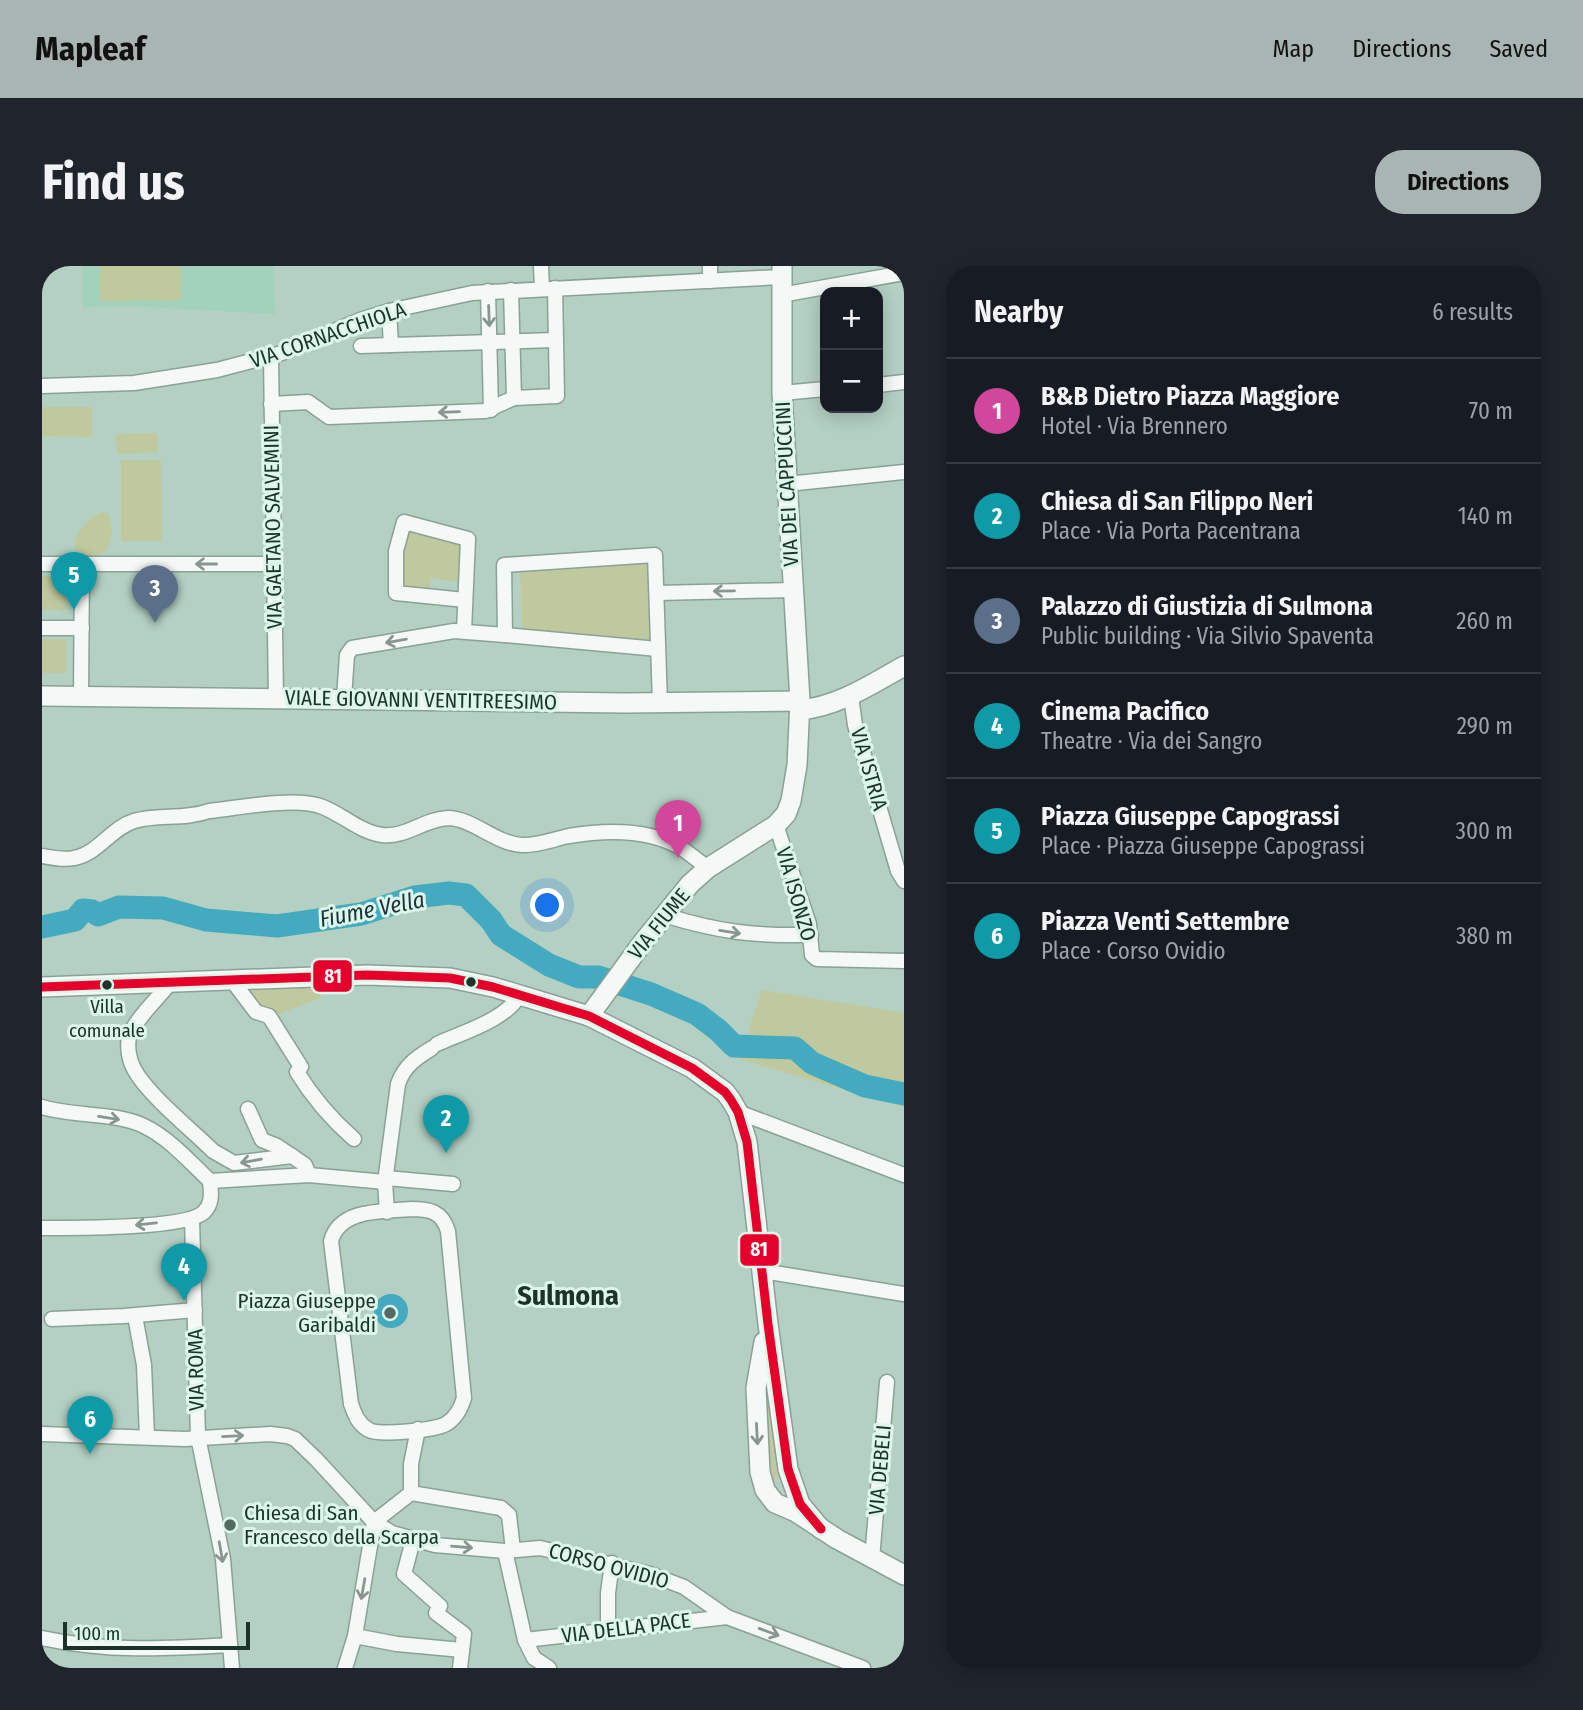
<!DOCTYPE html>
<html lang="en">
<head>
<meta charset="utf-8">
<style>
	:root { --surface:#171b24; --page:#20242c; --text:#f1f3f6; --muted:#9ea1a6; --line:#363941; --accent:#a9b5b2 }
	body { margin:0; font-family:"Fira Sans Condensed",sans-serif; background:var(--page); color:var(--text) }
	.controls { position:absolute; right:21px; top:21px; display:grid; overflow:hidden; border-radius:14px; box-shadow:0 4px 18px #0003 }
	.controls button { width:63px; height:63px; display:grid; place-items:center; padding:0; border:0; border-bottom:2px solid var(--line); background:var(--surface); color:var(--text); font:35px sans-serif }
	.scale { position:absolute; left:21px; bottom:18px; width:187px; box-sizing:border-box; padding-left:7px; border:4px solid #1d3329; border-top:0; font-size:19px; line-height:24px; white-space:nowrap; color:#1d3329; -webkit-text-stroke:5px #dcf7e9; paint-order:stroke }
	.you { position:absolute; left:506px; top:640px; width:24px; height:24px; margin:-18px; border:5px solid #fff; border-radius:50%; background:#1a73e8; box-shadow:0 0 0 10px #1a73e833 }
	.badge { display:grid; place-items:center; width:46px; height:46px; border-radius:50%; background:var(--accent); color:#fff; font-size:23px; font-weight:700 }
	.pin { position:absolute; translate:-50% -58px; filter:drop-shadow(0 2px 4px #0008) }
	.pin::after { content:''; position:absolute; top:37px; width:24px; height:21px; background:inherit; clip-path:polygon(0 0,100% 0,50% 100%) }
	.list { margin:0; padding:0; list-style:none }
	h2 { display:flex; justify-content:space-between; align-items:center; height:91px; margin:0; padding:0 28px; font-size:30px }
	h2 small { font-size:23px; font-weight:400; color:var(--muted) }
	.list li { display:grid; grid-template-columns:46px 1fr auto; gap:21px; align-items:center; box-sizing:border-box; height:105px; padding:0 28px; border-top:2px solid var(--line) }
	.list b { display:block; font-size:26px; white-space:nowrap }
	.list p { margin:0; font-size:23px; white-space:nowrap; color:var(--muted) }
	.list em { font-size:23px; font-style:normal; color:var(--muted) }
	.map { position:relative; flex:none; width:862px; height:1402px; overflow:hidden; border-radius:28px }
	header { display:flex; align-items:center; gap:42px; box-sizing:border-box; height:98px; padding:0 35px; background:var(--accent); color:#111 }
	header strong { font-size:33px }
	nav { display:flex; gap:38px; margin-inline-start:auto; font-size:24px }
	.intro { display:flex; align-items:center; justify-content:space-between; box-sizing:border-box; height:168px; padding:0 42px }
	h1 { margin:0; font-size:49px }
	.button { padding:18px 32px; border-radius:28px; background:var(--accent); color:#111; font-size:24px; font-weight:700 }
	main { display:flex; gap:42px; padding:0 42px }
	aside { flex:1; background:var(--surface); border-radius:28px; box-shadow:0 4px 18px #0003 }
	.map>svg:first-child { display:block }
</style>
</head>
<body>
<header>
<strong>Mapleaf</strong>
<nav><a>Map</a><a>Directions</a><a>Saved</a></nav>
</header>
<div class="intro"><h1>Find us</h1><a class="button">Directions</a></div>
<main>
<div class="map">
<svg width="862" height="1402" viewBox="0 0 862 1402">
	<rect width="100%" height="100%" fill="#b3d0c2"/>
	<!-- built -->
	<polygon fill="#a2d2bb" points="40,0 231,0 233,48 87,40 40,41"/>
	<!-- green -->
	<g fill="#c0c99d">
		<polygon points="58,0 139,0 139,34 58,35"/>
		<polygon points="0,141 50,141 50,171 0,170"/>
		<polygon points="115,167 116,186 75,188 74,168"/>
		<polygon points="79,194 119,194 120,275 79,275"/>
		<path d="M60,246l6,2c8,19 3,43 -19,44l-14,-10c-2,-14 14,-31 27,-36z"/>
		<polygon points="367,263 422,277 419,316 389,312 387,323 360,321 361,287"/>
		<polygon points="606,296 609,374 550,372 480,364 478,304"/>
		<rect x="0" y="310" width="24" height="34"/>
		<rect x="0" y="373" width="24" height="34"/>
		<polygon points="220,718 287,719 289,723 275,733 237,748 218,739 205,724"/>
		<polygon points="720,724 862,747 862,841 697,793"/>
		<polygon points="725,1108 739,1208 736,1213 731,1215 726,1212 721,1110"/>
	</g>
	<!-- water -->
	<circle fill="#43aac0" cx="349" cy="1045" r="17"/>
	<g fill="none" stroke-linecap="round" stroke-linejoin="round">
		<!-- river -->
		<polyline stroke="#43aac0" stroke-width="23" points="0,661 33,654 41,644 50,645 56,649 77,641 121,642 164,654 235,660 319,648 373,631 407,627 424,629 449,654 459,669 507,699 537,711 556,711 609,728 655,748 676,764 692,780 753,782 770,797 823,820 862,828"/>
		<defs>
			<g id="street">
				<polyline points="499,0 500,22"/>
				<polyline points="668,15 668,0"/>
				<polyline points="469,24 472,132 515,130 513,22"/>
				<polyline points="446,25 449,144"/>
				<polyline points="739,29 862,7"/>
				<polyline points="347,45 349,79 514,74"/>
				<polyline points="319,80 349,79"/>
				<polyline points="229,91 234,432"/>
				<polyline points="836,119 862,116"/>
				<polyline points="0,120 92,117 175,104 240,87 318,54 347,45 430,27 739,11"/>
				<polyline points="740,127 783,123"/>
				<polyline points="229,138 266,136 287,151 443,145 472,132"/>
				<polyline points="745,218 862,206"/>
				<polyline points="0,298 40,298 39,430"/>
				<polyline points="40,298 232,298"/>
				<polyline points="615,327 750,324"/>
				<polyline points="0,362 40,362"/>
				<polyline points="422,365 426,273 362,256 354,285 354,327 423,334"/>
				<polyline points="616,383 463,369 462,299 613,289 618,437"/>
				<polyline points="809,430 813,459 856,605 862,615"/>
				<polyline points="302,432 305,389 310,382 412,365 463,369"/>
				<polyline points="734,559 767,658 770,689 775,693 862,695"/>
				<path d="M0,590c11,2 22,4 32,2 24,-4 37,-30 60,-37 24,-7 50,-1 75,-10 29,-3 84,-14 111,-5 21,7 39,26 62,29 24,3 42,-16 66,-17 24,0 48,26 74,27 15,1 32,-6 47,-9 36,-6 81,-7 114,13 8,6 17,13 25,19"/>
				<path d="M622,649c55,17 89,21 147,20"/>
				<path d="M189,713l25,33 13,4 32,51 -4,5c16,26 34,47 57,67"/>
				<path d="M130,715c-11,14 -38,39 -43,56 -2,10 0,23 5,32 13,25 58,61 79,82l21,12 58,-7 13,9 4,10"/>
				<path d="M395,778c24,-11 71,-25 82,-49"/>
				<path d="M0,841c32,10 73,5 102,19 25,12 46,36 66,55"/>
				<polyline points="206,843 220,874 235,880 250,890"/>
				<polyline points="696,846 862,909"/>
				<polyline points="344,912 411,918"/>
				<polyline points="168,915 267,909 343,916"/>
				<path d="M369,943c18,0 31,2 37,22l16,167c-3,10 -8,20 -18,26 -11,6 -67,12 -77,6 -11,-6 -14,-15 -18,-26l-20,-163c9,-33 52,-29 80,-32z"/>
				<path d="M345,946l-2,-30 13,-98c6,-18 18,-26 34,-36"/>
				<polyline points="150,953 156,1171 181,1293 190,1402"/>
				<path d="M0,962c28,0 145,1 162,-16 9,-9 7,-19 6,-31"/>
				<polyline points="720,1005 862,1028"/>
				<polyline points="93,1050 102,1099 105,1171"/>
				<polyline points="10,1053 82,1050 153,1044"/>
				<polyline points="0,1168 143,1173 228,1168 245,1170 253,1173 274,1193 332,1256 350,1267 393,1279 463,1285 498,1282 608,1308 642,1321 685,1351 821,1402"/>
				<polyline points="369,1227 459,1242 467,1249 471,1284"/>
				<polyline points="332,1256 369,1227 369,1198 376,1163"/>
				<polyline points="371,1274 362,1308 398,1340 394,1347 422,1368 418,1402"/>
				<polyline points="463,1285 483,1374 492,1392 507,1402"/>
				<polyline points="830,1293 845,1116"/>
				<polyline points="566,1363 566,1327 570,1297"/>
				<polyline points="313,1370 355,1378 420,1384"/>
				<path d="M0,1372c65,14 123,11 188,7"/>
				<polyline points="483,1374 685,1351"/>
				<polyline points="303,1402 313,1370 332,1256"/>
			</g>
			<g id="secondary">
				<polyline points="0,430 583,437 758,435"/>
				<path d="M758,444c39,-4 70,-25 104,-44"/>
				<polyline points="0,721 325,709 408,712 451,721 547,750 650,802 683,826 689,834 696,846 705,876 726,1058 746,1203 758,1238 779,1263"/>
				<polyline points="547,750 601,676 648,618 666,602 734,559 744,548 749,535 755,499 758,435 740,127 740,0"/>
				<polyline points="722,1076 714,1122 718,1206 723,1224 733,1237 754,1246 795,1273 862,1309"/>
			</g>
		</defs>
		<!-- street casing -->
		<use href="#street" stroke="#8aa197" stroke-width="17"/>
		<!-- secondary casing -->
		<use href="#secondary" stroke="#8aa197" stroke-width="22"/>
		<!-- street -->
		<use href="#street" stroke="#f4f8f6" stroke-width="14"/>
		<!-- secondary -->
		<use href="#secondary" stroke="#f4f8f6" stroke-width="19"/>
		<defs>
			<polyline id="bus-1" points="0,721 325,709 408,712 451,721 547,750 650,802 683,826 689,834 696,846 705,876 726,1058 746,1203 758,1238 779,1263"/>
		</defs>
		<!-- bus-1 casing -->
		<use href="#bus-1" stroke="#dcf7e9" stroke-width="14"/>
		<!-- bus-1 -->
		<use href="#bus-1" stroke="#e4002b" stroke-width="9"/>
	</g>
	<!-- one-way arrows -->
	<defs><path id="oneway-shaft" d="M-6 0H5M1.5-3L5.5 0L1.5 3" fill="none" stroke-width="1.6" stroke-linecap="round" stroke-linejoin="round" transform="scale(1.75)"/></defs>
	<g stroke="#889690">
		<use href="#oneway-shaft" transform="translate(447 50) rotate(88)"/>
		<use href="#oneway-shaft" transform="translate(407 146) rotate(178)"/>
		<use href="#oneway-shaft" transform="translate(164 298) rotate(180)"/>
		<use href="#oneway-shaft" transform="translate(682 325) rotate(179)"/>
		<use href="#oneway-shaft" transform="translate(354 375) rotate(170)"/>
		<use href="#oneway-shaft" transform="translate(688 666) rotate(9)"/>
		<use href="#oneway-shaft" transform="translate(67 852) rotate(9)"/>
		<use href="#oneway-shaft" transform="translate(209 895) rotate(170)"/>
		<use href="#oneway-shaft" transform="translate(104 958) rotate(174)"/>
		<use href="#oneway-shaft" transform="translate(715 1168) rotate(87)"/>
		<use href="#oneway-shaft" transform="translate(191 1170) rotate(-3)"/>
		<use href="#oneway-shaft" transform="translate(420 1281) rotate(5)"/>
		<use href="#oneway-shaft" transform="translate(179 1286) rotate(80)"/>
		<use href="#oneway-shaft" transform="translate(321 1323) rotate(100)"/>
		<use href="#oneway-shaft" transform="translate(727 1366) rotate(20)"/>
	</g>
	<!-- markers -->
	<g fill="#1d3329" stroke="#dcf7e9" stroke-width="2.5">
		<circle cx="429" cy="716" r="6"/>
		<circle cx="65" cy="719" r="6"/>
	</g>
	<g fill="#526a5f" stroke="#dcf7e9" stroke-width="2.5">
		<circle cx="348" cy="1047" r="7"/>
		<circle cx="188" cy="1259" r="7"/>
	</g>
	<g text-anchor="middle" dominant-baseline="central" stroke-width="6" stroke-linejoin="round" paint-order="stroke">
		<!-- bus labels -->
		<g font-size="19" fill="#1d3329" stroke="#dcf7e9">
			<text x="65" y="740">Villa<tspan x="65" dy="24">comunale</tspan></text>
		</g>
		<!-- street labels -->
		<g font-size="21" fill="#1d3329" stroke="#dcf7e9">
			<text transform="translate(286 69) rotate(-19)">VIA CORNACCHIOLA</text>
			<text transform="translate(745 218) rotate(-93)">VIA DEI CAPPUCCINI</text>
			<text transform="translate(231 261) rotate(-91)">VIA GAETANO SALVEMINI</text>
			<text transform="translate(379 434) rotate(1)">VIALE GIOVANNI VENTITREESIMO</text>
			<text transform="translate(827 503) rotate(74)">VIA ISTRIA</text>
			<text transform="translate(754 628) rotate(74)">VIA ISONZO</text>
			<text transform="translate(617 658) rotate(-51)">VIA FIUME</text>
			<text transform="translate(154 1104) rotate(-91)">VIA ROMA</text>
			<text transform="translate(838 1204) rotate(-85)">VIA DEBELI</text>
			<text transform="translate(567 1300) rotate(15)">CORSO OVIDIO</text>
			<text transform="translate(584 1362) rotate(-7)">VIA DELLA PACE</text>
		</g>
		<!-- poi labels -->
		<g font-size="21" fill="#1d3329" stroke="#dcf7e9" text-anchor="end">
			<text x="334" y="1035">Piazza Giuseppe<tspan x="334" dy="24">Garibaldi</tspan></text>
			<text x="202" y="1247" text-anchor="start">Chiesa di San<tspan x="202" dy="24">Francesco della Scarpa</tspan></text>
		</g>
		<!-- water labels -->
		<g font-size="23" font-style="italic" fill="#1a333c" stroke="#dcf7e9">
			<text transform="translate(330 643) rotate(-11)">Fiume Vella</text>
		</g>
		<!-- district labels -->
		<g font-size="28" font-weight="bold" fill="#1d3329" stroke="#dcf7e9">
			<text x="526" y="1029">Sulmona</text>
		</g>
	</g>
	<g stroke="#dcf7e9" stroke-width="2.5">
		<rect x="270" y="693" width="41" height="34" rx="7" fill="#e4002b"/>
		<rect x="697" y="967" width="41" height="34" rx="7" fill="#e4002b"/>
	</g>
	<g font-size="19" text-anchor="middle" font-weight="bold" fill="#fff">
		<text x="291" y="717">81</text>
		<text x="717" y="990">81</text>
	</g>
</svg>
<div class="controls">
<button>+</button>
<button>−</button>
</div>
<div class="scale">100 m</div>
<div class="you"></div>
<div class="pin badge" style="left:636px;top:592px;background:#d1479c">1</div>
<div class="pin badge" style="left:404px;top:887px;background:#0f9aa8">2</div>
<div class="pin badge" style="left:113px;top:357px;background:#5c6f8a">3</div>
<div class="pin badge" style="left:142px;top:1035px;background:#0f9aa8">4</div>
<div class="pin badge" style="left:32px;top:344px;background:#0f9aa8">5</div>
<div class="pin badge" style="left:48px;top:1188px;background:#0f9aa8">6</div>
</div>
<aside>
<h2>Nearby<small>6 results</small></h2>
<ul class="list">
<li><span class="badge" style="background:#d1479c">1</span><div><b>B&amp;B Dietro Piazza Maggiore</b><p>Hotel · Via Brennero</p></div><em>70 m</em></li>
<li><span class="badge" style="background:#0f9aa8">2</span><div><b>Chiesa di San Filippo Neri</b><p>Place · Via Porta Pacentrana</p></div><em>140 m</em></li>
<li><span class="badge" style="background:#5c6f8a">3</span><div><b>Palazzo di Giustizia di Sulmona</b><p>Public building · Via Silvio Spaventa</p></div><em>260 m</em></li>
<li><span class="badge" style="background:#0f9aa8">4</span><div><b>Cinema Pacifico</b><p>Theatre · Via dei Sangro</p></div><em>290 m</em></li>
<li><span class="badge" style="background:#0f9aa8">5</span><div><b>Piazza Giuseppe Capograssi</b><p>Place · Piazza Giuseppe Capograssi</p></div><em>300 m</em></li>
<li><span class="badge" style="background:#0f9aa8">6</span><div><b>Piazza Venti Settembre</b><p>Place · Corso Ovidio</p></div><em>380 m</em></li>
</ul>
</aside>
</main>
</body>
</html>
